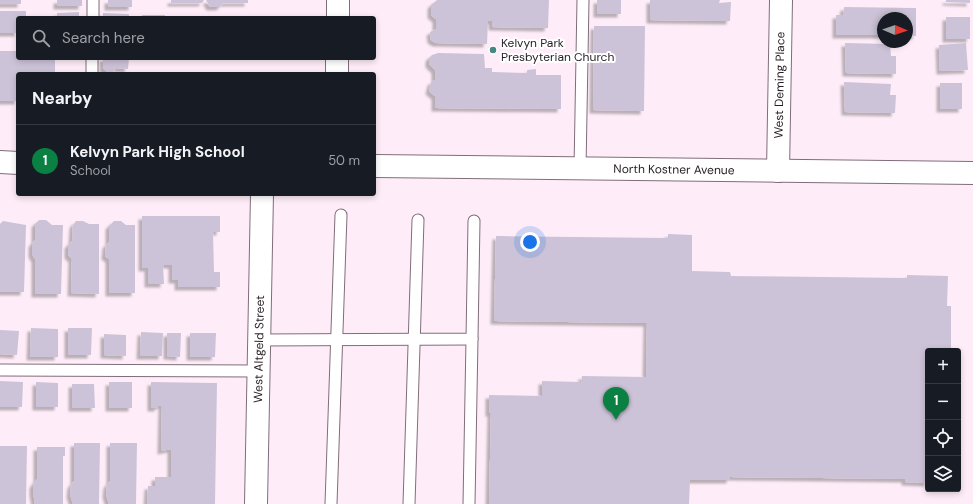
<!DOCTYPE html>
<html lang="en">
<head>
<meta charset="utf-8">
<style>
	:root { --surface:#171b24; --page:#20242c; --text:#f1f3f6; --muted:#9ea1a6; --line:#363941; --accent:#0b8043 }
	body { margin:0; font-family:"DM Sans",sans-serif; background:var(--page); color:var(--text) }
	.controls { position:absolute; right:12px; bottom:12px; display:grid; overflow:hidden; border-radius:4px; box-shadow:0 2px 6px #0003 }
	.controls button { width:36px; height:36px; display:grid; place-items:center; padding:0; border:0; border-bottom:1px solid var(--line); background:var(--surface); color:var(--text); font:20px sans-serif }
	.compass { position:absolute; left:877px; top:12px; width:36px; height:36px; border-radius:50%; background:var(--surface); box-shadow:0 2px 6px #0003; rotate:92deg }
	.you { position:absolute; left:530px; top:242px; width:14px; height:14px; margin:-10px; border:3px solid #fff; border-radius:50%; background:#1a73e8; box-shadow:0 0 0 6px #1a73e833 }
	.badge { display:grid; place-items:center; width:26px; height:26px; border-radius:50%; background:var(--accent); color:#fff; font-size:13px; font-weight:700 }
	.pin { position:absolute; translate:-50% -33px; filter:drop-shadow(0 1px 2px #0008) }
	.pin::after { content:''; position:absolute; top:21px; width:14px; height:12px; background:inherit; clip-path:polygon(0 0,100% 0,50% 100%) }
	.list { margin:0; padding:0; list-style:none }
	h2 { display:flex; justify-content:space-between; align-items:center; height:52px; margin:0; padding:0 16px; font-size:17px }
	h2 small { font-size:13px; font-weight:400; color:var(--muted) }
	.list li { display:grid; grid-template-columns:26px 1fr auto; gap:12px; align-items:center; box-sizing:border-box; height:72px; padding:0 16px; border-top:1px solid var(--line) }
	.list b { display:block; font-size:15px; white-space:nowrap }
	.list p { margin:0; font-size:13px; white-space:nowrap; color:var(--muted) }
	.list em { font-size:13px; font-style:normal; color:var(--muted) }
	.icon { flex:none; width:22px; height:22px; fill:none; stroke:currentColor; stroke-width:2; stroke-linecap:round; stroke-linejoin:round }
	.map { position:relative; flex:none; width:973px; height:504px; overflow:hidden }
	.search { position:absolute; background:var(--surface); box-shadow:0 2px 6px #0003; left:16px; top:16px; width:360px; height:44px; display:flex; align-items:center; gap:10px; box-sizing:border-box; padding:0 14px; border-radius:4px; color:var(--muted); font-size:15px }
	.panel { position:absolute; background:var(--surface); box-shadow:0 2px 6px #0003; left:16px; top:72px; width:360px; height:124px; border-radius:4px }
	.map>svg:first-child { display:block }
</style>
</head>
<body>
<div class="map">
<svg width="973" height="504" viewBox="0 0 973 504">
	<defs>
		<filter id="shadow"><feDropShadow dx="-3.5" dy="3.5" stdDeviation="1" flood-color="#0004"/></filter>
	</defs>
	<rect width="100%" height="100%" fill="#feedf8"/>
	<!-- building -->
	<g fill="#cdc3d8" filter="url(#shadow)">
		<rect x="0" y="0" width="21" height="4"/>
		<rect x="57" y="0" width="25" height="6"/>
		<rect x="108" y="0" width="24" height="7"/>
		<polygon points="171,0 204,0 202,3 171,3"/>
		<polygon points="206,0 248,0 248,3 223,3 220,7 210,7"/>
		<polygon points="437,0 549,0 548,28 492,27 492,21 488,21 487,44 436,43 431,40 430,32 436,29 436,19 431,15 431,5"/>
		<rect x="597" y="0" width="24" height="14"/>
		<polygon points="650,0 720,0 719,3 731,2 730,21 650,20"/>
		<polygon points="946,0 970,0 970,3 946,2"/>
		<polygon points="844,7 916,8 916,36 907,36 907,18 883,18 883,35 836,35 836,15 843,15"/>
		<polygon points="0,11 26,11 26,18 18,18 18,33 0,33"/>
		<polygon points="79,12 79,18 57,18 57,13"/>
		<polygon points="103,13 129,14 129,18 103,18"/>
		<rect x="142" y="15" width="23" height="3"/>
		<rect x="946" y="17" width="24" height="22"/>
		<polygon points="594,26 645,26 644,111 593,110"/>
		<polygon points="845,43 890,44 891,56 896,56 896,74 846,73"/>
		<polygon points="966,43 968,70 940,71 939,45"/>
		<polygon points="0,51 18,51 18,58 55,58 55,74 18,74 18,101 0,101"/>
		<polygon points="438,53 484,54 485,68 492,68 492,72 527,73 527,70 536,69 536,75 561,75 561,109 435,108 435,96 429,91 431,82 435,80 435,70 429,64 429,58 432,55"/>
		<polygon points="103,58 129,58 128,69 116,68 113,72 107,72 103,68"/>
		<polygon points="844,82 891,84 890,95 896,95 895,113 845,112"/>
		<rect x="940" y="83" width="22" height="26"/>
		<polygon points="142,216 220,216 220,232 213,232 214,272 220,272 220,287 178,287 178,280 172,280 172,265 163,265 164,284 148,284 148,268 142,268"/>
		<polygon points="39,220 46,220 52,225 63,225 61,294 35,294 35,259 32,254 32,244 35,240 35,224"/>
		<polygon points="3,221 26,225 24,292 0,292 0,224"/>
		<polygon points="76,221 83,221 89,224 99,224 99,294 71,293 72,259 68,255 68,245 72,241 73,225"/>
		<polygon points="114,221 121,221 126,225 135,225 135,293 109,293 109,259 105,256 106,245 109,242 109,226"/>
		<polygon points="668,234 692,235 692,271 730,272 731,276 907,278 907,275 948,276 947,306 951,306 951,351 928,351 928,483 905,482 905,479 730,477 730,480 690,480 689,504 489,504 491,413 489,413 489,395 542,396 542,381 581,382 582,376 646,377 647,323 494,321 496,236 668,238"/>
		<polygon points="31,328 58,329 58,357 30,357"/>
		<polygon points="68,328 92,328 91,355 68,355"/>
		<polygon points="0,330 19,331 17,355 0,354"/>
		<polygon points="141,332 163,333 162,356 140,356"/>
		<polygon points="167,333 181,333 180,357 167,356"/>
		<polygon points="190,333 216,333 215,357 190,357"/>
		<polygon points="104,334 126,335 126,356 104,355"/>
		<polygon points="0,381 23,382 22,407 0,407"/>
		<polygon points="36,382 58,383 58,407 36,407"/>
		<rect x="109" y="382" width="23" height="26"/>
		<polygon points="151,382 217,383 215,504 147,504 148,486 155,486 155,477 171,477 171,449 161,451 162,405 158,406 158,408 151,408"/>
		<polygon points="72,384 94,384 95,408 72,408"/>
		<polygon points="74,443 100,443 99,504 73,504 70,494 71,485 74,481"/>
		<polygon points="110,443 137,443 136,504 109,504 106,494 107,485 110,481"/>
		<polygon points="0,446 27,446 26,504 0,504"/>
		<polygon points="37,447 65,447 65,456 63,456 63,504 35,504 33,492 33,485 37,479"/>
	</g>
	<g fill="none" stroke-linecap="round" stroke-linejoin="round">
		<defs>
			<g id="service">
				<polyline points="93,18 93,0"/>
				<polyline points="92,74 92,58"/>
				<polyline points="580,169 583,0"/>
				<polyline points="259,340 472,339 474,221"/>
				<polyline points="0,370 258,371"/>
				<polyline points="331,504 341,215"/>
				<polyline points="409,504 418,220"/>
				<polyline points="469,504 472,339"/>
			</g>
			<g id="minor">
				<polyline points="338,18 338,0"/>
				<polyline points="337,74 337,58"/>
				<path id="s1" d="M778,171l3,-171"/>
				<path id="s2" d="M256,504l6,-310"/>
			</g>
			<g id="tertiary">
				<polyline points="0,162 18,163"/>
				<path id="s3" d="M374,166l599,7"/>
			</g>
		</defs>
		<!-- service casing -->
		<use href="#service" stroke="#806d7a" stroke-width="13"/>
		<!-- minor casing -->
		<use href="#minor" stroke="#806d7a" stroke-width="24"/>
		<!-- tertiary casing -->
		<use href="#tertiary" stroke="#806d7a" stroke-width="24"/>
		<!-- service -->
		<use href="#service" stroke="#fff" stroke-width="11"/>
		<!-- minor -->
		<use href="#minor" stroke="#fff" stroke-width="22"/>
		<!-- tertiary -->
		<use href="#tertiary" stroke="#fff" stroke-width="22"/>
	</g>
	<!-- markers -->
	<circle fill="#438981" stroke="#fff" stroke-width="1.5" cx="493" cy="50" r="4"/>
	<g text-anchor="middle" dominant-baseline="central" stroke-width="4" stroke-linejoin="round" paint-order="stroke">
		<!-- poi labels -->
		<g font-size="12" fill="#251e23" stroke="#fff" text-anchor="start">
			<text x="501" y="43">Kelvyn Park<tspan x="501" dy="14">Presbyterian Church</tspan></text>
		</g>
		<!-- street labels -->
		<g font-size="12" fill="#251e23" stroke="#fff">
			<text stroke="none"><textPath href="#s1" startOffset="86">West Deming Place</textPath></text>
			<text stroke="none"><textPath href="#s3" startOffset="300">North Kostner Avenue</textPath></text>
			<text stroke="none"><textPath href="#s2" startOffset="155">West Altgeld Street</textPath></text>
		</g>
	</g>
</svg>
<div class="controls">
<button>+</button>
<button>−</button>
<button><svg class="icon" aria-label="locate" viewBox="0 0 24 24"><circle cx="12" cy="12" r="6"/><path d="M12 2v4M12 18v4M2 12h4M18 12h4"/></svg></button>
<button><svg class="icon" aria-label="layers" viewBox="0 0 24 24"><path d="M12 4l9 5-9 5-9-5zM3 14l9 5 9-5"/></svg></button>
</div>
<svg class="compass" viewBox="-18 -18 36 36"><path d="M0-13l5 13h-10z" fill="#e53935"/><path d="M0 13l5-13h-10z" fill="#9ea1a6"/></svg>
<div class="you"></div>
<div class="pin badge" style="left:616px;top:420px">1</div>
<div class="search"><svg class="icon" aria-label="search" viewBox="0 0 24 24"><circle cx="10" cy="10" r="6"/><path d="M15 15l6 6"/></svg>Search here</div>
<section class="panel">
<h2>Nearby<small></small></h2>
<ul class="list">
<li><span class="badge">1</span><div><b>Kelvyn Park High School</b><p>School</p></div><em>50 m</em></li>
</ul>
</section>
</div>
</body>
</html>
